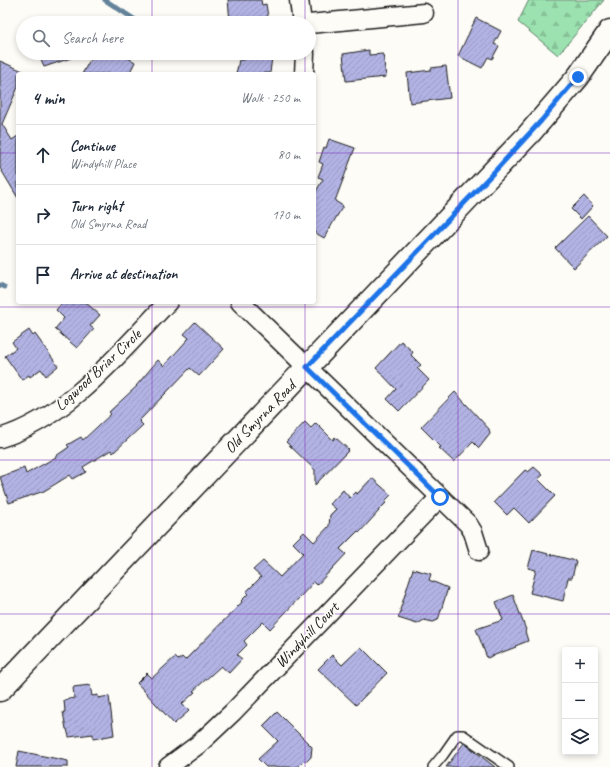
<!DOCTYPE html>
<html lang="en">
<head>
<meta charset="utf-8">
<style>
	:root { --surface:#fff; --page:#f6f6f7; --text:#1f2937; --muted:#747a83; --line:#e0e1e3 }
	body { margin:0; font-family:Caveat,sans-serif; background:var(--page); color:var(--text) }
	.controls { position:absolute; right:12px; bottom:12px; display:grid; overflow:hidden; border-radius:4px; box-shadow:0 2px 6px #0003 }
	.controls button { width:36px; height:36px; display:grid; place-items:center; padding:0; border:0; border-bottom:1px solid var(--line); background:var(--surface); color:var(--text); font:20px sans-serif }
	.stop { position:absolute; width:12px; height:12px; margin:-9px; border:3px solid #1a73e8; border-radius:50%; background:#fff }
	.stop.end { background:#1a73e8; border-color:#fff; box-shadow:0 1px 4px #0008 }
	.list { margin:0; padding:0; list-style:none }
	h2 { display:flex; justify-content:space-between; align-items:center; height:52px; margin:0; padding:0 16px; font-size:17px }
	h2 small { font-size:13px; font-weight:400; color:var(--muted) }
	.list li { display:grid; grid-template-columns:26px 1fr auto; gap:12px; align-items:center; box-sizing:border-box; height:60px; padding:0 16px; border-top:1px solid var(--line) }
	.list b { display:block; font-size:15px; white-space:nowrap }
	.list p { margin:0; font-size:13px; white-space:nowrap; color:var(--muted) }
	.list em { font-size:13px; font-style:normal; color:var(--muted) }
	.icon { flex:none; width:22px; height:22px; fill:none; stroke:currentColor; stroke-width:2; stroke-linecap:round; stroke-linejoin:round }
	.map { position:relative; flex:none; width:610px; height:767px; overflow:hidden }
	.search { position:absolute; background:var(--surface); box-shadow:0 2px 6px #0003; left:16px; top:16px; width:300px; height:44px; display:flex; align-items:center; gap:10px; box-sizing:border-box; padding:0 14px; border-radius:22px; color:var(--muted); font-size:15px }
	.panel { position:absolute; background:var(--surface); box-shadow:0 2px 6px #0003; left:16px; top:72px; width:300px; height:232px; border-radius:4px }
	.map>svg:first-child { display:block }
</style>
</head>
<body>
<div class="map">
<svg width="610" height="767" viewBox="0 0 610 767">
	<defs>
		<pattern id="forest-firs" width="22" height="20" patternUnits="userSpaceOnUse"><rect width="22" height="20" fill="#9ce2b0"/><path d="M5 1l3.5 6h-7zM16 11l3.5 6h-7z" fill="#86c197"/></pattern>
		<pattern id="building-hatch" width="6" height="6" patternUnits="userSpaceOnUse"><rect width="6" height="6" fill="#b2b3e4"/><path d="M-1 1l2-2M0 6l6-6M5 7l2-2" fill="none" stroke="#9899c3"/></pattern>
	</defs>
	<rect width="100%" height="100%" fill="#fdfcf7"/>
	<filter id="ink" filterUnits="userSpaceOnUse"><feTurbulence type="fractalNoise" baseFrequency=".025" numOctaves="2"/><feDisplacementMap in="SourceGraphic" scale="8" xChannelSelector="R" yChannelSelector="G"/><feConvolveMatrix kernelMatrix="1 2 1 2 8 2 1 2 1" color-interpolation-filters="sRGB"/></filter>
	<g filter="url(#ink)">
		<!-- forest -->
		<polygon fill="url(#forest-firs)" stroke="#5c7f66" points="529,0 604,0 558,55 518,22"/>
		<g fill="none" stroke-linecap="round" stroke-linejoin="round">
			<!-- stream -->
			<g stroke="#63839b" stroke-width="5">
				<polyline points="105,0 140,23"/>
				<polyline points="0,285 4,287"/>
			</g>
		</g>
		<!-- building -->
		<g fill="url(#building-hatch)" stroke="#1c1c1c">
			<polygon points="228,0 261,0 262,5 266,4 269,23 240,23 240,20 230,21"/>
			<polygon points="476,18 501,31 494,44 499,46 492,59 488,57 482,68 458,56"/>
			<polygon points="369,50 369,55 383,54 386,77 346,81 343,54"/>
			<polygon points="39,53 79,53 80,55 44,67"/>
			<polygon points="94,53 119,53 135,62 129,74 82,74"/>
			<polygon points="244,53 272,57 270,73 236,74 239,60 244,60"/>
			<polygon points="0,61 25,72 24,74 18,74 18,87 2,124 12,140 18,136 18,198 0,168"/>
			<polygon points="446,66 450,98 410,103 407,73 431,70 431,68"/>
			<polygon points="329,139 355,148 335,201 343,206 324,238 314,232 314,195 323,179 318,177 323,164 319,162 324,147 326,148"/>
			<polygon points="584,196 593,206 581,219 571,209"/>
			<polygon points="588,216 607,236 574,268 555,248"/>
			<polygon points="63,302 85,302 100,315 90,326 94,329 77,348 55,329 64,318 56,310"/>
			<polygon points="195,322 224,349 199,376 190,368 139,421 143,425 113,453 111,450 83,467 86,472 73,479 70,475 44,491 9,503 0,477 24,468 26,474 56,457 56,456 69,447 67,445 81,437 83,440 111,414 109,412 137,386 136,386 158,360 164,366 189,338 184,334"/>
			<polygon points="29,330 33,336 35,334 58,366 46,376 41,369 30,377 29,375 22,380 5,356 16,348 12,342"/>
			<polygon points="401,341 413,352 411,355 421,365 417,368 429,380 399,411 387,399 396,389 376,368"/>
			<polygon points="455,392 489,429 490,434 479,448 473,442 454,462 439,448 441,447 421,427"/>
			<polygon points="305,422 311,428 316,423 333,440 335,437 349,450 315,485 315,470 286,442"/>
			<polygon points="534,467 543,475 538,479 555,496 529,523 514,508 507,515 494,502 525,470 528,472"/>
			<polygon points="372,478 391,495 385,501 386,503 378,511 379,511 359,533 358,531 340,549 346,554 317,585 314,582 270,629 263,622 244,641 247,645 237,655 242,659 229,673 221,666 193,691 195,692 182,704 189,711 174,724 137,683 147,673 152,678 175,657 178,660 182,657 185,660 242,602 241,601 248,594 246,592 261,577 253,570 263,561 280,577 303,553 293,543 304,532 314,542 329,526 330,515 336,509 330,504 343,490 350,498 356,492 357,494"/>
			<polygon points="533,550 576,561 572,578 568,578 563,601 530,593 536,570 528,568"/>
			<polygon points="413,569 431,574 429,580 448,588 438,620 433,622 424,620 417,624 398,618 401,611 400,610"/>
			<polygon points="513,595 526,630 525,631 528,641 515,646 516,647 487,658 476,629 503,620 496,602"/>
			<polygon points="361,647 387,673 356,705 318,669 332,655 342,665"/>
			<polygon points="90,685 92,696 98,695 98,698 109,696 114,735 93,739 93,734 69,737 67,729 66,729 63,712 65,712 64,700 74,698 73,687"/>
			<polygon points="277,712 312,747 311,757 307,761 304,761 298,767 266,767 258,759 278,741 263,726"/>
			<polygon points="464,743 495,767 446,767"/>
			<polygon points="19,751 68,761 68,767 16,767"/>
		</g>
		<g fill="none" stroke-linecap="round" stroke-linejoin="round">
			<defs>
				<polyline id="service" points="433,767 443,755 457,735 463,735 509,767"/>
				<g id="minor">
					<polyline points="299,0 302,23"/>
					<polyline points="309,24 424,13"/>
					<polyline points="304,74 305,53"/>
					<polyline points="240,302 468,524 473,532 479,551"/>
					<path d="M0,438c68,-20 120,-86 168,-136"/>
					<polyline points="168,767 199,744 233,712 440,497"/>
				</g>
				<polyline id="tertiary" points="0,690 529,134 578,77 610,31"/>
			</defs>
			<!-- service casing -->
			<use href="#service" stroke="#1c1c1c" stroke-width="12"/>
			<!-- minor casing -->
			<use href="#minor" stroke="#1c1c1c" stroke-width="21"/>
			<!-- tertiary casing -->
			<use href="#tertiary" stroke="#1c1c1c" stroke-width="25"/>
			<!-- service -->
			<use href="#service" stroke="#fdfcf7" stroke-width="9"/>
			<!-- minor -->
			<use href="#minor" stroke="#fdfcf7" stroke-width="18"/>
			<!-- tertiary -->
			<use href="#tertiary" stroke="#fdfcf7" stroke-width="22"/>
		</g>
	</g>
	<g fill="none" stroke-linecap="round" stroke-linejoin="round" filter="url(#ink)">
		<!-- route -->
		<polyline stroke="#1a73e8" stroke-width="5" points="440,497 307,367 495,171 541,121 578,77"/>
	</g>
	<!-- grid -->
	<path fill="none" stroke="#7b2cbf" stroke-width="1" stroke-opacity="0.55" d="M152,0v23M305,0v23M458,0v767M152,53v21M305,53v21M0,153h18M314,153h296M152,302v465M305,302v465M0,307h610M0,460h610M0,614h610"/>
	<g text-anchor="middle" dominant-baseline="central" stroke-width="3.5" stroke-linejoin="round" paint-order="stroke">
		<!-- street labels -->
		<g font-size="16" fill="#1c1c1c" stroke="#fdfcf7">
			<text transform="translate(98 370) rotate(-43)">Logwood Briar Circle</text>
			<text transform="translate(260 417) rotate(-46)">Old Smyrna Road</text>
			<text transform="translate(307 635) rotate(-46)">Windyhill Court</text>
		</g>
	</g>
</svg>
<div class="controls">
<button>+</button>
<button>−</button>
<button><svg class="icon" aria-label="layers" viewBox="0 0 24 24"><path d="M12 4l9 5-9 5-9-5zM3 14l9 5 9-5"/></svg></button>
</div>
<div class="stop" style="left:440px;top:497px"></div>
<div class="stop end" style="left:578px;top:77px"></div>
<div class="search"><svg class="icon" aria-label="search" viewBox="0 0 24 24"><circle cx="10" cy="10" r="6"/><path d="M15 15l6 6"/></svg>Search here</div>
<section class="panel">
<h2>4 min<small>Walk · 250 m</small></h2>
<ul class="list">
<li><svg class="icon" aria-label="ahead" viewBox="0 0 24 24"><path d="M12 20V5M6 11l6-6 6 6"/></svg><div><b>Continue</b><p>Windyhill Place</p></div><em>80 m</em></li>
<li><svg class="icon" aria-label="right" viewBox="0 0 24 24"><path d="M7 20v-9h11M14 6l5 5-5 5"/></svg><div><b>Turn right</b><p>Old Smyrna Road</p></div><em>170 m</em></li>
<li><svg class="icon" aria-label="arrive" viewBox="0 0 24 24"><path d="M6 21V4h12l-3 4 3 4H6"/></svg><div><b>Arrive at destination</b></div></li>
</ul>
</section>
</div>
</body>
</html>
